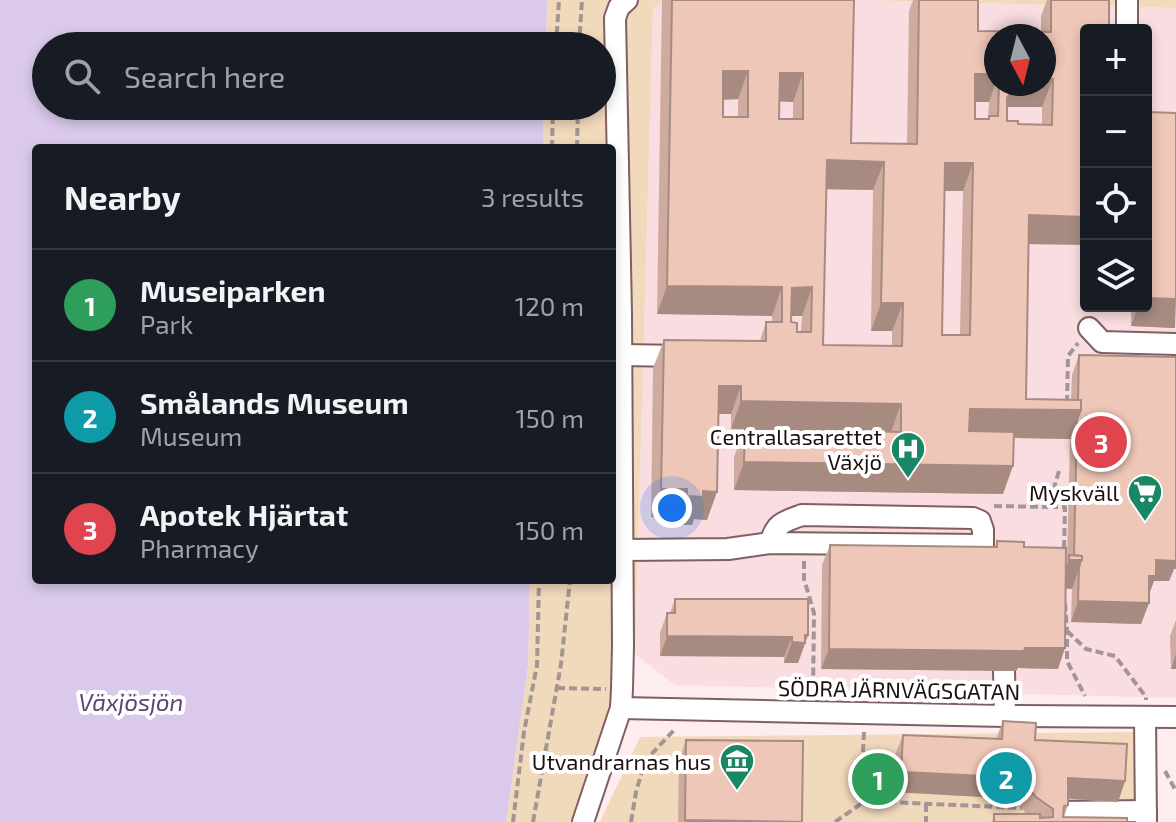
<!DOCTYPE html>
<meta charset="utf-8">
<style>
body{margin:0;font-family:"Exo 2",sans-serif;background:#20242c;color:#f1f3f6}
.controls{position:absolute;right:24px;top:24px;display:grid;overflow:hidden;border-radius:8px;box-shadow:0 4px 12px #0003}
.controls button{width:72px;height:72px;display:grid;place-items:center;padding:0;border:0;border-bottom:2px solid #363941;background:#171b24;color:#f1f3f6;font:40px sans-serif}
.compass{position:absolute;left:984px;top:24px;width:72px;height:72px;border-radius:50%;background:#171b24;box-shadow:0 4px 12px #0003;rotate:173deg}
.you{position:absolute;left:672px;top:508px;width:28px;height:28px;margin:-20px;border:6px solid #fff;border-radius:50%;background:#1a73e8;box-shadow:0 0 0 12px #1a73e833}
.badge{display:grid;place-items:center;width:52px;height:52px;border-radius:50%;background:#198765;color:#fff;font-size:26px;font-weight:700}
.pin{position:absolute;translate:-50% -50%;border:4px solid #fff;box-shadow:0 2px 8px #0006}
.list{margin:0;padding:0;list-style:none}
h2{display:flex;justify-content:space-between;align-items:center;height:104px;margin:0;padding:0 32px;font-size:34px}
h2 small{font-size:26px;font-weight:400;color:#9ea1a6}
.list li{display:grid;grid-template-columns:52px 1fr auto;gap:24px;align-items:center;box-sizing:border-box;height:112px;padding:0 32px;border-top:2px solid #363941}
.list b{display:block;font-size:30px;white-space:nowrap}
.list p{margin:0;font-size:26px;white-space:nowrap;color:#9ea1a6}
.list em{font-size:26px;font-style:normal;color:#9ea1a6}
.icon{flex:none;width:44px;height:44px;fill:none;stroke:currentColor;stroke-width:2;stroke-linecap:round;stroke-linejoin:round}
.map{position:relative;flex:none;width:1176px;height:822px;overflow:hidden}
.search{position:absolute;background:#171b24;box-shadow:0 4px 12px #0003;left:32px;top:32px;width:584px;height:88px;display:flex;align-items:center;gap:20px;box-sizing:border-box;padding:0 28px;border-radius:44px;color:#9ea1a6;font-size:30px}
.panel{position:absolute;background:#171b24;box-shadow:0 4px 12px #0003;left:32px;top:144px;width:584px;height:440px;border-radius:8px}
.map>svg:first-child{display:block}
.built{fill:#fadde1;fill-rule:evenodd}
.green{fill:#f1d9bc}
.water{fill:#dac9eb}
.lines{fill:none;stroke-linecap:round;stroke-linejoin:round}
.minor-casing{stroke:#805e62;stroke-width:24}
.path{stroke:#a39496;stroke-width:4;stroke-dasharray:8 4;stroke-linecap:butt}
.minor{stroke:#fff;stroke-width:20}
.wall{fill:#ceab9e;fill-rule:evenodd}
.shaded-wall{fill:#a78b81}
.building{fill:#efc7b8;stroke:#a78b81;stroke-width:2;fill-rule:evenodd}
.labels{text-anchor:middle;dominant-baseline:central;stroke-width:8;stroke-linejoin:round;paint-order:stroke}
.poi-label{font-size:22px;fill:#1d1012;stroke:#fff;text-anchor:end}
.street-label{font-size:22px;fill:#1d1012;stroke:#fff}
.water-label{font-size:24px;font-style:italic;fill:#5c4372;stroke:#fff}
</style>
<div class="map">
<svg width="1176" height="822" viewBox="0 0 1176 822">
<rect width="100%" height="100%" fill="#fdedee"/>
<path class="built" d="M663,0H862L1176,8V698L675,685L635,654L653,9ZM1086,30H1146V306H1086ZM996,36H1044V84H996Z"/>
<g class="green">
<path d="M547,0H663L653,9L635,654L621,708L579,822H506L528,667L530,580H612V148H543L544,106H602V46H546Z"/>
<path d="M862,0H1176V8Z"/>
<path d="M1134,732L1140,822H600L640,737Z"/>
</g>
<path class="water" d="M0,0H547L546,46H46V106H544L543,148H36V580H530L528,667L506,822H0Z"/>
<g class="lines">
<defs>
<g id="minor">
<path d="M1127,30V0"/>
<path d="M1089,328L1102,342L1176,344"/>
<path d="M622,355L682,356"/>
<path d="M623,550L728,549L770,543L983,545V530L980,521L973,518L802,515C783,522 776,523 770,543"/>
<path d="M1004,671L1005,716"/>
<path d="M621,708L1005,716L1176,717"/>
<path d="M1145,717L1146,822"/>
<path d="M1060,812L1146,811"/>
<path d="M583,822L621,708L622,689L623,645L621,313L615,18L619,7L627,0"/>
</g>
</defs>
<use href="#minor" class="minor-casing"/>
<g class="path">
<path d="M556,46L559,0"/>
<path d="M579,46L582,0"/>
<path d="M552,148L553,106"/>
<path d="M577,148L578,106"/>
<path d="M1067,403L1068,356L1078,343"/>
<path d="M1059,471L1053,491L1051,507H1065L1064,550"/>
<path d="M994,506L1051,507"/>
<path d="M804,561V579L814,613L813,693"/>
<path d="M1065,603L1067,631V661L1085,696"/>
<path d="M1067,631L1086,649L1115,656L1146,697V700"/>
<path d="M557,688L606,689"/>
<path d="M864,732L862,772L865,801"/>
<path d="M1165,771L1176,791"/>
<path d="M926,804V822"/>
<path d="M513,822L524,732L537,665L539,580"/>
<path d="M533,822L561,664L570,580"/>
<path d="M631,822L636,792L645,761L676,728"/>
<path d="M835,822L865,801L1022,808"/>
</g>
<use href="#minor" class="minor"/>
</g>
<g class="wall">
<path d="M662,0H854L851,143L907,144L909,11L913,0H978V31L1041,32V16L1047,0H1109L1028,244L1026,399L1071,400L1072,375L1079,355L1176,357V569H1174L1169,581H1154L1149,595V603L1141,624L1071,622L1072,588H1065L1058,669L1018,668L1016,671L821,669L822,565L830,545L995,547L997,541L1024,547L1066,564L1067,560L1070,439L1014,438L1003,494L734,490V457L744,429H731V414H719L707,520L694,519L692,525H676V518L651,517L653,368L664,340L760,341L766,322H772V316L657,314ZM996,36L1044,84H996ZM738,99V117H723V100ZM780,101L793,102V119H779ZM975,102H989L988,119H975ZM1007,107H1042V125L1018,124L1007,121ZM826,189L873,190L871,331H892V346L823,345ZM944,191H963L960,335H942ZM791,316H802L801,332H797L791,322Z"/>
<path d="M1131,306H1146L1175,328L1131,326Z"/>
<path d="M675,599L808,635L798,663H784V657L660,656V633L667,613H670Z"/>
<path d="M1176,620V669H1171L1170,636Z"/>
<path d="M1003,721L1035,740L1125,781L1118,802L1068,799V805L1064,817L1127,822H992L994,814H1026L1022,808L1020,799L894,792L895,755L903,735L996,739Z"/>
<path d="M686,740L802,822H678L679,760Z"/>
</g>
<g class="shaded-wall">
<path d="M723,71H748L738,99L713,100Z"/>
<path d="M780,73H803L793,102L770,101Z"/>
<path d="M975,74H996V82L989,102H964Z"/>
<path d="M1044,79H1053L1042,107H1007L996,126L1011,84H1044Z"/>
<path d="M827,160L884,162L873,190L816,189Z"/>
<path d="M945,163H973L963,191H934Z"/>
<path d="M1029,215L1086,217V245L1019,244Z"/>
<path d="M667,286L782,287L772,316L657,314Z"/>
<path d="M812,287L802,316H782L792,288Z"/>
<path d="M1146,298L1176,299L1175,328L1131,326L1138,306H1146Z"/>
<path d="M881,303H903L892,331H871Z"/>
<path d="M719,386H741L731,414H709Z"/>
<path d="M741,401L901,404L891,432L731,429Z"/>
<path d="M970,409L1081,410L1070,439L959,437Z"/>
<path d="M744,462L1013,466L1003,494L734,490Z"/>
<path d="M661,489H687L676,518L651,517Z"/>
<path d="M703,491L717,492L707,520L694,519L692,525H676L687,496Z"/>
<path d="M1176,551V569H1174L1169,581H1154L1148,596H1142L1156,560Z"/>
<path d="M1069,560H1082L1072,589L1058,588Z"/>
<path d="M1078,601L1149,603L1141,624L1071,622Z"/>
<path d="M805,635H808L798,663H784L792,642Z"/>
<path d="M667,636L792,637L784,657L660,656Z"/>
<path d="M1065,648L1058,669L1018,668L1016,671L821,669L829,649Z"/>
<path d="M1176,654V669H1171Z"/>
<path d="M901,772L1027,778L1020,799L894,792Z"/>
<path d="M1068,778L1125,781L1118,802L1060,798Z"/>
<path d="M685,820L782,821L781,822H685Z"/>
</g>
<g class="building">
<path d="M672,0H854L851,143L917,144L919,0H978V31L1051,32V0H1109V30H1086V217L1029,215L1026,399L1081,400V410L970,409L969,431L1014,432L1013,466L744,462L745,429L901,432V404L741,401V386H719L717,492L703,491V497L687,496V489H661L664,340L766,341V322H782V287L667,286ZM996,36H1044V79H1053L1052,125L1018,124V121H1007V98L1013,89V84H999L998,116H989V119H975V74H996ZM723,71H748V117H723ZM780,73H803V119H779ZM827,160L884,162L881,303H903L902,346L823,345ZM945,163H973L970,335H942ZM812,287L811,332H797V323L791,322L792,288Z"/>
<path d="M1146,112L1176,113V299L1146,298Z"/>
<path d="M1079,355L1176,357V561L1156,560V576H1149V603L1078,601L1079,568L1082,556L1074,555L1077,419L1081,410V400H1078Z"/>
<path d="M997,541L1024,542V547L1066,548L1065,648H1025L1024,651L829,649L830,545L997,547Z"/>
<path d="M1069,555L1082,556V560H1069Z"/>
<path d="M675,599H808V635H805V643L792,642V637L667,636V613H675Z"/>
<path d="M1003,721L1036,723L1035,740L1127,744L1125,781L1068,778V805L1064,806L1063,817L1127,818V822H994V814H1040V818L1053,817V809L1036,797L1029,788L1027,778L901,772L903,735L1002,739Z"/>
<path d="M686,740L803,741L802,822L685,820Z"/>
</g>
<defs>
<symbol id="hospital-pin" viewBox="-11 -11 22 30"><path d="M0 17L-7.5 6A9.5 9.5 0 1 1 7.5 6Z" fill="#198765" stroke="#fff"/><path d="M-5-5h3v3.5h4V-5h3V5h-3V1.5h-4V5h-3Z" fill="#fff"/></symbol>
<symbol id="supermarket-pin" viewBox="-11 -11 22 30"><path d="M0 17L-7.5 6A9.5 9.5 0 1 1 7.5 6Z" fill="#198765" stroke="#fff"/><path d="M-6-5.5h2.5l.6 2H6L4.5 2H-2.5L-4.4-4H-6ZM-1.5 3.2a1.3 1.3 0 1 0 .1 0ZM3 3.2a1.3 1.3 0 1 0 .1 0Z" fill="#fff"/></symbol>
<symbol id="museum-pin" viewBox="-11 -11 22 30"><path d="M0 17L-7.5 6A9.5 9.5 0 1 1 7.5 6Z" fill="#198765" stroke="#fff"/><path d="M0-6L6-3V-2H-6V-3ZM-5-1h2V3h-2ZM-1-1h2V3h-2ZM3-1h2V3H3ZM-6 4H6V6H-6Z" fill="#fff"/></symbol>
</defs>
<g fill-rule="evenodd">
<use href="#hospital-pin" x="888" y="429" width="40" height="54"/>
<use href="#supermarket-pin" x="1125" y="472" width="40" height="54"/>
<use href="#museum-pin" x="717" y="741" width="40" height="54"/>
</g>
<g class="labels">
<g class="poi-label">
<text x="882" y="436">Centrallasarettet<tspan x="882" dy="25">Växjö</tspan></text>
<text x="1119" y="492">Myskväll</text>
<text x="711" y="761">Utvandrarnas hus</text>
</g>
<g class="street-label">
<text transform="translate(899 689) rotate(1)">SÖDRA JÄRNVÄGSGATAN</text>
</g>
<g class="water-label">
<text x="131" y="701">Växjösjön</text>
</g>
</g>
</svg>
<div class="controls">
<button>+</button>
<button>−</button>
<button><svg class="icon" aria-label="locate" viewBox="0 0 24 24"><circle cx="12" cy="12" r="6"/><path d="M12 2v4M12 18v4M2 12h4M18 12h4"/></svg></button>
<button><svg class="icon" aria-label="layers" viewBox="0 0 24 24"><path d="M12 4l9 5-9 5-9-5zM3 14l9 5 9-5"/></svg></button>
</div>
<svg class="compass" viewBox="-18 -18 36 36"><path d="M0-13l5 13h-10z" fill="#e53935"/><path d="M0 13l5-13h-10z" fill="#9ea1a6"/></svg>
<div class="you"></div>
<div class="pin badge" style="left:878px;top:779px;background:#2e9e5b">1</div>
<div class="pin badge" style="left:1006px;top:778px;background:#0f9aa8">2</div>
<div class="pin badge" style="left:1101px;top:442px;background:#e0444e">3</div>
<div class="search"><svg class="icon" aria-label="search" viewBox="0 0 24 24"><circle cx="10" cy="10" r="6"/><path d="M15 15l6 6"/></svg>Search here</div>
<section class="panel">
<h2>Nearby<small>3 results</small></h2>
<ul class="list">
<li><span class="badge" style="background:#2e9e5b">1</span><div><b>Museiparken</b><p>Park</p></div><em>120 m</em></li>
<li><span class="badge" style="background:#0f9aa8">2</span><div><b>Smålands Museum</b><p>Museum</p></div><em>150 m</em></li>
<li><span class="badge" style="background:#e0444e">3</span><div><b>Apotek Hjärtat</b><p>Pharmacy</p></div><em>150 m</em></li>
</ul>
</section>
</div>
